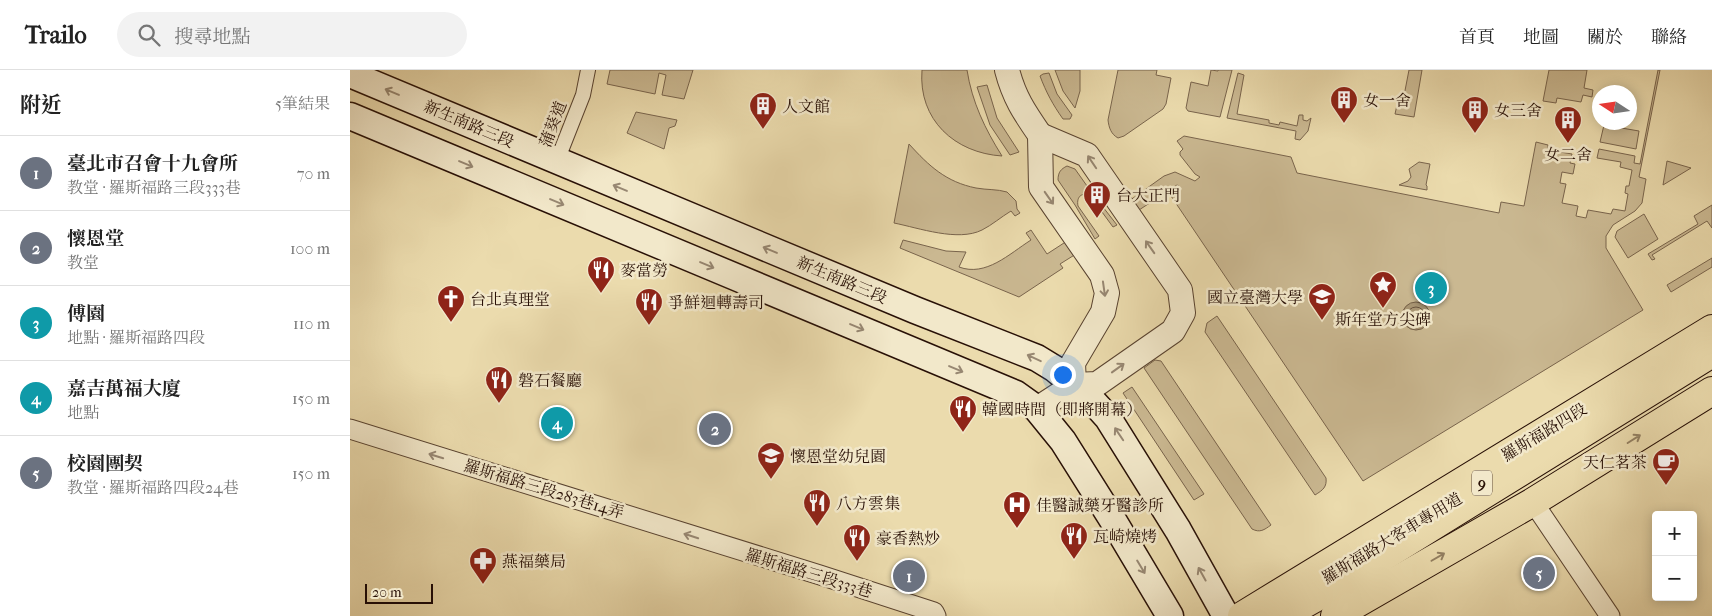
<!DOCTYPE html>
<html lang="zh-TW">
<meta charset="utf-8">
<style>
body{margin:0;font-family:"IM FELL French Canon","Noto Serif TC",serif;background:#f2f2f2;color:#222}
.controls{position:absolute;right:15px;bottom:15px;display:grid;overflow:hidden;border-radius:5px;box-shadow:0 2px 12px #0003}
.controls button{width:45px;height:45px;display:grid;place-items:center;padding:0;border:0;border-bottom:1px solid #e0e0e0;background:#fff;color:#222;font:25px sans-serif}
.compass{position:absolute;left:1242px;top:15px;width:45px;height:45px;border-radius:50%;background:#fff;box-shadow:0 2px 12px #0003;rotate:282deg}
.scale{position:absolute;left:15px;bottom:12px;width:68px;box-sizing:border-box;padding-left:5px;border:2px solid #281006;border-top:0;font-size:14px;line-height:18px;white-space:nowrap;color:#281006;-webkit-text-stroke:4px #f2e8ca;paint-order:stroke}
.you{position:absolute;left:712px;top:304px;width:18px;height:18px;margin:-12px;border:4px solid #fff;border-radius:50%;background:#1a73e8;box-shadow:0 0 0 8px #1a73e833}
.badge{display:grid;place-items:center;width:32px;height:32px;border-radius:50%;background:#8f2418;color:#fff;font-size:16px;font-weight:700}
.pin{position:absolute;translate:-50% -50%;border:2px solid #fff;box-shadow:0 1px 5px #0006}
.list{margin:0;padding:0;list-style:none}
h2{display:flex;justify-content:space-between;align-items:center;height:65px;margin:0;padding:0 20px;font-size:21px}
h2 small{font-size:16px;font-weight:400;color:#767676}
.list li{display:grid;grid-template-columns:32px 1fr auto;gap:15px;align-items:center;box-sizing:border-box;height:75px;padding:0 20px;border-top:1px solid #e0e0e0}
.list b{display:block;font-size:19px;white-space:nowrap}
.list p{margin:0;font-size:16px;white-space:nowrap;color:#767676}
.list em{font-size:16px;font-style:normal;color:#767676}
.icon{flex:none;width:28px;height:28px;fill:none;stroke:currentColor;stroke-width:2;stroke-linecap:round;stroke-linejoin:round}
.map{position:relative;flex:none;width:1362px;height:546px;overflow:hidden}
header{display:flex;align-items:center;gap:30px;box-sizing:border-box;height:70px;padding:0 25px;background:#fff;border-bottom:1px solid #e0e0e0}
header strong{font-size:24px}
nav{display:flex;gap:28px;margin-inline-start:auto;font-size:18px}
.search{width:350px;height:45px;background:#f2f2f2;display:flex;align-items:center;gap:12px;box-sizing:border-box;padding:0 18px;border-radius:28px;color:#767676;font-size:19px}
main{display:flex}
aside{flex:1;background:#fff}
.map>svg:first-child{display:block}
.green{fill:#cab891;stroke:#79644c}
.water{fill:#a99674;stroke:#756048}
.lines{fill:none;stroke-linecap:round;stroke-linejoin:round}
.shore{stroke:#68533d;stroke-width:1}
.pedestrian-casing{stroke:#594330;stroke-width:16}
.minor-casing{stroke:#594330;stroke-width:21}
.tertiary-casing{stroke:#594330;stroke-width:26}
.secondary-casing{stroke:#281006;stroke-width:29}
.primary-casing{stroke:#281006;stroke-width:30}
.pedestrian{stroke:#f2e8ca;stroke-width:14}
.minor{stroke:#f2e8ca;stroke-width:19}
.tertiary{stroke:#f2e8ca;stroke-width:24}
.secondary{stroke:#f2e8ca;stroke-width:26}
.primary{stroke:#ebdbad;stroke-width:28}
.oneway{stroke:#978772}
.oneway2{stroke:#938062}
.labels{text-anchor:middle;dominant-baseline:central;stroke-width:5;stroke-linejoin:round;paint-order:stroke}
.shield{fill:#f2e8ca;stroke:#655141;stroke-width:1}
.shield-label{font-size:15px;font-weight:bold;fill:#281006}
.poi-label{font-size:16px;fill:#281006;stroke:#f2e8ca;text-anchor:start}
.street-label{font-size:16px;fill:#281006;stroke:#f2e8ca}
</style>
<header>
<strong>Trailo</strong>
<div class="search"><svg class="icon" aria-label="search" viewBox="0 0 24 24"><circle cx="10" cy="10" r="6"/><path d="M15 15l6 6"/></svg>搜尋地點</div>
<nav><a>首頁</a><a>地圖</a><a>關於</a><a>聯絡</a></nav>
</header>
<main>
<aside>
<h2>附近<small>5筆結果</small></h2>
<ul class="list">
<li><span class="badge" style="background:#6b7280">1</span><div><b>臺北市召會十九會所</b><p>教堂 · 羅斯福路三段333巷</p></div><em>70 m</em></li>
<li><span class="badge" style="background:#6b7280">2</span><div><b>懷恩堂</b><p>教堂</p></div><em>100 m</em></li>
<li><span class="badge" style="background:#0f9aa8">3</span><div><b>傅園</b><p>地點 · 羅斯福路四段</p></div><em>110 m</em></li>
<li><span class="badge" style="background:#0f9aa8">4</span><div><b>嘉吉萬福大廈</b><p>地點</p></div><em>150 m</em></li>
<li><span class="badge" style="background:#6b7280">5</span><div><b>校園團契</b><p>教堂 · 羅斯福路四段24巷</p></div><em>150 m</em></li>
</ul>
</aside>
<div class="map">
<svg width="1362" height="546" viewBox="0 0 1362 546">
<rect width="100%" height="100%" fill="#ebdbad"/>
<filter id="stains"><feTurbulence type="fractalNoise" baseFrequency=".004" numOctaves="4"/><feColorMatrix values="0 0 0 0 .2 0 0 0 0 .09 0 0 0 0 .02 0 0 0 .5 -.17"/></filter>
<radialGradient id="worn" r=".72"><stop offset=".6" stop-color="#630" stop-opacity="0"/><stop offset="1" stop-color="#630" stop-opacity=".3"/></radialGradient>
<g class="green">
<path d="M260,0H343L334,29L312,25L316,5L309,3L305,24L257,14Z"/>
<path d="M572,0H617C622,32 635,59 652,86C605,83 568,50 572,0Z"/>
<path d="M705,0H730V21L725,38L713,21Z"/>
<path d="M768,0H807L806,5L821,8L816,34L813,39L774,66L768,68C761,64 759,58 758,50Z"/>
<path d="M861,0L868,1V0H882L870,47L838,41L836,38L841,12L858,16Z"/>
<path d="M1059,0H1072L1064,47L1045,44L1047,35L1052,36Z"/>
<path d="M1199,0H1237L1234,18L1243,20L1242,27L1233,25L1231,32L1207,28L1206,33L1193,31Z"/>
<path d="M1308,0H1310L1289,107L1296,109L1292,133L1285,141L1263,155L1256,166V178L1293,240L1013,411L819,123L829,116L827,115L786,142L779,131L814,106L825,102L845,111L850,107L845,104L830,85V82L833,79L827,71L834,66L941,87L947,103L1149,143L1151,132L1174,136L1186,72L1198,75V80L1222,84L1220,93L1225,94L1223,104L1212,102L1210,113L1216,114L1212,133L1228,136L1226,146L1236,148L1238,140L1261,144L1263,139L1275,141L1278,124L1275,123L1276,116H1279L1282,100L1270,97L1271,92L1247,88L1249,79L1285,86L1284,93L1290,94Z"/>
<path d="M699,3L707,24L722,45L720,49H713C703,35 696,22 690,6L693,4Z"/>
<path d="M888,3L894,5L887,44L919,50V53L929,55L930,52L947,56L949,45H953V50L957,51L961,48L958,61L950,70L945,69L946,61L877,48Z"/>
<path d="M637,15L647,48L669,82L660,85L640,55L627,17Z"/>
<path d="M286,42L327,50L325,56L319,58L314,79L277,63Z"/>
<path d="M1254,55L1289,61L1286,79L1250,72Z"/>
<path d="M559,74C579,96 596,112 626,118C637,120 647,119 657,122L666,131L667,139L670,143L665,146L661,141C651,147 642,155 632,160C608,172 569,158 544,153Z"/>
<path d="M1317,91L1341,98L1313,115Z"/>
<path d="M1069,92L1080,94L1076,115L1077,116V120L1049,115L1058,111L1061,107L1059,99Z"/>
<path d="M717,96L725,99L742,123L767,155L763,157L741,127C733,121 726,126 728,136L749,166L745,169L725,135L708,110C708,102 711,99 717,96Z"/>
<path d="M1362,135V158L1357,151L1302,185L1305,189L1302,190L1298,184L1348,154L1344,146Z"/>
<path d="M1294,144L1308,169L1278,188L1265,167L1267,161Z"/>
<path d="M681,160L697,184L717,171L726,184L710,194L713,198L669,227L550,178L553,170L596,181L616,182L609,197C636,207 659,184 681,170L676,163Z"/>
<path d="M1362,188V197L1321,222L1317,215Z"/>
<path d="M867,246L976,408C977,417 973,420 965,425L855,262L857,253Z"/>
<path d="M805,290L811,291L921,455C914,460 910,463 902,459L794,298Z"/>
<path d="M782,317L854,424L844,430L773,323Z"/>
</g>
<circle class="water" cx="1066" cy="246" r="14"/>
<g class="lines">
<circle class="shore" cx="1066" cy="246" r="9"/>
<defs>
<path id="pedestrian" d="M207,91L233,25L238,0"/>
<g id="minor">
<path d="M0,359L470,505L584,542L586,546"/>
<path d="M1183,432L1260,546"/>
</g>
<g id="tertiary">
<path d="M657,0C664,27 674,42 690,65"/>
<path d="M690,65L691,117L752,205L757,223L753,242L723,293L724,315"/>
<path d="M687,339L724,315L747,314L823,261L833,243L830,220L737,85L690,65"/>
</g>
<g id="secondary">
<path d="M0,4L565,240L687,288L705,299L724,315L739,327L758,348L828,460L876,546"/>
<path d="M0,46L666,324L687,339L713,371L764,452L820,546"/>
</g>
<g id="primary">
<path d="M892,546L1362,259"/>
<path d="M933,546L986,516L1362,283"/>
<path d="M985,546L1183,432L1362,321"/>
</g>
</defs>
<use href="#pedestrian" class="pedestrian-casing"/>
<use href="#minor" class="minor-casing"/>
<use href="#tertiary" class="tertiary-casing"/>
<use href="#secondary" class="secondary-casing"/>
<use href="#primary" class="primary-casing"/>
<use href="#pedestrian" class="pedestrian"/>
<use href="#minor" class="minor"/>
<use href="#tertiary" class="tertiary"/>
<use href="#secondary" class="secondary"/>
<use href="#primary" class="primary"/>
</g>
<defs><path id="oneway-shaft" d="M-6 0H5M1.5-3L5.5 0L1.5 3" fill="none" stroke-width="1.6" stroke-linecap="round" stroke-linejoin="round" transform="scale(1.25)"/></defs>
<g class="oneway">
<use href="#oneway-shaft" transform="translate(42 22) rotate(-157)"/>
<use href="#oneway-shaft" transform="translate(742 92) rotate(-124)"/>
<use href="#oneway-shaft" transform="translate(116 94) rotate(23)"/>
<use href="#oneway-shaft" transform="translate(270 118) rotate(-157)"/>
<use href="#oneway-shaft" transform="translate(699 128) rotate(55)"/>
<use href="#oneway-shaft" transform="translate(207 132) rotate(23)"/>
<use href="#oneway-shaft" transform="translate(800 177) rotate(-125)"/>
<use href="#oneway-shaft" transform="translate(420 180) rotate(-157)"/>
<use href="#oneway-shaft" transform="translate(357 195) rotate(23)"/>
<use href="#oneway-shaft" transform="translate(754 219) rotate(82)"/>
<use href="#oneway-shaft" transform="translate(507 257) rotate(23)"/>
<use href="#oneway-shaft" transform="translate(684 288) rotate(-155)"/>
<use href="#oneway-shaft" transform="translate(768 298) rotate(-36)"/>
<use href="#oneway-shaft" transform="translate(606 299) rotate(23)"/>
<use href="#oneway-shaft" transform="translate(769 364) rotate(-124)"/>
<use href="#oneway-shaft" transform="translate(86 386) rotate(-163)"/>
<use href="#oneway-shaft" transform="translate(341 466) rotate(-162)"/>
<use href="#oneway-shaft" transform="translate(791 497) rotate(59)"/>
<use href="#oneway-shaft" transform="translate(852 504) rotate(-119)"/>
</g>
<g class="oneway2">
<use href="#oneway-shaft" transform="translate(1284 369) rotate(-32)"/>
<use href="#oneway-shaft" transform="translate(1088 487) rotate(-30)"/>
</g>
<defs>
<symbol id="building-pin" viewBox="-11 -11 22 30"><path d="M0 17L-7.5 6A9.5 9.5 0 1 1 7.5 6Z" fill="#8f2418" stroke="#f2e8ca"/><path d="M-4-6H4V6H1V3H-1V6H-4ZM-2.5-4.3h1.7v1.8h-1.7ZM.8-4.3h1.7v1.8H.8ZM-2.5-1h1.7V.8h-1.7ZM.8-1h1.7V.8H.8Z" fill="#fff"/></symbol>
<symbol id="restaurant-pin" viewBox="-11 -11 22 30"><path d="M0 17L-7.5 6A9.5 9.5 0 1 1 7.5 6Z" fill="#8f2418" stroke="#f2e8ca"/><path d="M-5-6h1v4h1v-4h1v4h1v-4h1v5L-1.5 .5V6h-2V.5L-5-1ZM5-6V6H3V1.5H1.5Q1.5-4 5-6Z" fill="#fff"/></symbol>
<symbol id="sight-pin" viewBox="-11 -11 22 30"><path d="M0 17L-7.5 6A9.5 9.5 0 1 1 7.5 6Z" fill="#8f2418" stroke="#f2e8ca"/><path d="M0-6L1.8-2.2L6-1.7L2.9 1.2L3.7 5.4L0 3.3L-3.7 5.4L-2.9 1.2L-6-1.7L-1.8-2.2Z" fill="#fff"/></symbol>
<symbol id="university-pin" viewBox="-11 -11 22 30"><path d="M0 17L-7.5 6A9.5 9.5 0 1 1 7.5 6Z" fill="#8f2418" stroke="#f2e8ca"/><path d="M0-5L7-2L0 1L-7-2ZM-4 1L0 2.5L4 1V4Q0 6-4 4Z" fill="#fff"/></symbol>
<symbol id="church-pin" viewBox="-11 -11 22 30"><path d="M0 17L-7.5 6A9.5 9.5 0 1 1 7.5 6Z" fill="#8f2418" stroke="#f2e8ca"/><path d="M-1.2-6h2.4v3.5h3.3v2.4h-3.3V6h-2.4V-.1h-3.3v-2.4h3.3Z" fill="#fff"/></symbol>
<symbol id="school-pin" viewBox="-11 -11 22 30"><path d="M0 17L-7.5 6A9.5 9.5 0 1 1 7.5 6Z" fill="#8f2418" stroke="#f2e8ca"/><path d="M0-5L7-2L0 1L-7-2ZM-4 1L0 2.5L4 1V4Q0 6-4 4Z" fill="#fff"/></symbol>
<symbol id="cafe-pin" viewBox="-11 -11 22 30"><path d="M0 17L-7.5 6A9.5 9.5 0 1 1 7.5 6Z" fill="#8f2418" stroke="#f2e8ca"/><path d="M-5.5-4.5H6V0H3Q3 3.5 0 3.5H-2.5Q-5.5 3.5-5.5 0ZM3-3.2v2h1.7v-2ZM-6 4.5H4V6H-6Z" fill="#fff"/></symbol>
<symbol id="hospital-pin" viewBox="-11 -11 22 30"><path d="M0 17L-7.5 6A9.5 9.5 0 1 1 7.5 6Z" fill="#8f2418" stroke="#f2e8ca"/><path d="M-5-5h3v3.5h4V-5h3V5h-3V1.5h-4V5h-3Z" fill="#fff"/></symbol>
<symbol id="pharmacy-pin" viewBox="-11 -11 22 30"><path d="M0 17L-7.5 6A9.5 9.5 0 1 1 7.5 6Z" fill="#8f2418" stroke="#f2e8ca"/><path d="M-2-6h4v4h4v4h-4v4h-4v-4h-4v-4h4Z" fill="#fff"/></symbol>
</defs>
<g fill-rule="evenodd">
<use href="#building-pin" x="978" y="14" width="32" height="43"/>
<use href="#building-pin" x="397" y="20" width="32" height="43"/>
<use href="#building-pin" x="1109" y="24" width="32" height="43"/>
<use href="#building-pin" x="1202" y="34" width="32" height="43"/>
<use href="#building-pin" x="731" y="109" width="32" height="43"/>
<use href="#restaurant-pin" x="235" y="184" width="32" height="43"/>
<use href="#sight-pin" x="1017" y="199" width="32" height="43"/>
<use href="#university-pin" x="956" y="211" width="32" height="43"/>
<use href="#church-pin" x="85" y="213" width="32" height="43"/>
<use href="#restaurant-pin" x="283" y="216" width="32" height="43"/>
<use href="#restaurant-pin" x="133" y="294" width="32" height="43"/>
<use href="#restaurant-pin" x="597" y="323" width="32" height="43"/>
<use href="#school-pin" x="405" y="370" width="32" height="43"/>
<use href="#cafe-pin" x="1300" y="376" width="32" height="43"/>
<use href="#restaurant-pin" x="451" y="417" width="32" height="43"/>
<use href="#hospital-pin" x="651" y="419" width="32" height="43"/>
<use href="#restaurant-pin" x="708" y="450" width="32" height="43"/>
<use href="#restaurant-pin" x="491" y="452" width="32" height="43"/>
<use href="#pharmacy-pin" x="117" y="475" width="32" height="43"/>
</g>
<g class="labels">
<rect class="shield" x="1122" y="400.5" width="20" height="25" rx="4"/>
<g class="shield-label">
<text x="1132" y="413">9</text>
</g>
<g class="poi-label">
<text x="1013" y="30">女一舍</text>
<text x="432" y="36">人文館</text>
<text x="1144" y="40">女三舍</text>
<text x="1218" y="84" text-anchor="middle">女二舍</text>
<text x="766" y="125">台大正門</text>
<text x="270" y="200">麥當勞</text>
<text x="953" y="227" text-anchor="end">國立臺灣大學</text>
<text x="120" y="229">台北真理堂</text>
<text x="318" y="232">爭鮮迴轉壽司</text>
<text x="1033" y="249" text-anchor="middle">斯年堂方尖碑</text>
<text x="168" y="310">磐石餐廳</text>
<text x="632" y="339">韓國時間（即將開幕）</text>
<text x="440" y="386">懷恩堂幼兒園</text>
<text x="1297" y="392" text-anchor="end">天仁茗茶</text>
<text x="486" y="433">八方雲集</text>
<text x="686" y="435">佳醫誠藥牙醫診所</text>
<text x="743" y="466">瓦崎燒烤</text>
<text x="526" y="468">豪香熱炒</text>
<text x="152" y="491">燕福藥局</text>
</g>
<g class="street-label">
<text transform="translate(119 54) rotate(23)">新生南路三段</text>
<text transform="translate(203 54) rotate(-69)">蒲葵道</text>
<text transform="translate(492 210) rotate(23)">新生南路三段</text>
<text transform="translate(1194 362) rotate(-31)">羅斯福路四段</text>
<text transform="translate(194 419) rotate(17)">羅斯福路三段283巷14弄</text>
<text transform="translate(1042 468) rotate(-31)">羅斯福路大客車專用道</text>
<text transform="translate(459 503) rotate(17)">羅斯福路三段333巷</text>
</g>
</g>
<rect width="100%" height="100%" filter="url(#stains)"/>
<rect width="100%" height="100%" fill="url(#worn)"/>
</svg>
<div class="controls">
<button>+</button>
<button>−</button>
</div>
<svg class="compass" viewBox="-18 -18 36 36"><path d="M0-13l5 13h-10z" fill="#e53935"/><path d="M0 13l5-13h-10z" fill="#767676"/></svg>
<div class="scale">20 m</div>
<div class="you"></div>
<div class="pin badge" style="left:559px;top:506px;background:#6b7280">1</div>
<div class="pin badge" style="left:365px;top:359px;background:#6b7280">2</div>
<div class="pin badge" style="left:1081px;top:218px;background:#0f9aa8">3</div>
<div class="pin badge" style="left:207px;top:353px;background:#0f9aa8">4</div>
<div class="pin badge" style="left:1189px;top:503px;background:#6b7280">5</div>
</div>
</main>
